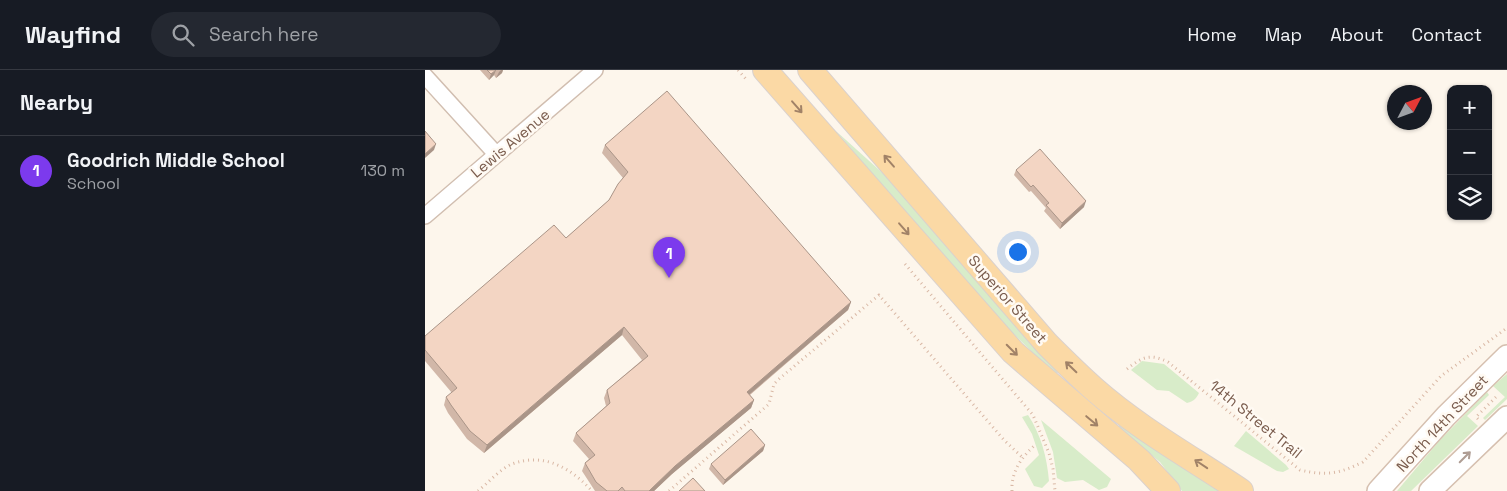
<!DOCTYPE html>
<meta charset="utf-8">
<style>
body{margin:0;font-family:"Space Grotesk",sans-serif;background:#242831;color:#f1f3f6}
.controls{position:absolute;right:15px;top:15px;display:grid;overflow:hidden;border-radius:10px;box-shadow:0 1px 4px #0004}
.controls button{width:45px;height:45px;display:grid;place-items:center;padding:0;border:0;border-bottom:1px solid #363941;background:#171b24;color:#f1f3f6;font:25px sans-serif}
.compass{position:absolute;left:962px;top:15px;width:45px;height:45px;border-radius:50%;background:#171b24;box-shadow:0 1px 4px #0004;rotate:49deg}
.you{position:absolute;left:592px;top:181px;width:18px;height:18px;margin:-12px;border:4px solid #fff;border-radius:50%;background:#1a73e8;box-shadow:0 0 0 8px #1a73e833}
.badge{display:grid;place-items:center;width:32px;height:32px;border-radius:50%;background:#7c3aed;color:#fff;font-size:16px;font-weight:700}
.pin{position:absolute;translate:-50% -41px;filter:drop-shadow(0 1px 2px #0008)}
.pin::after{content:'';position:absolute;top:26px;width:18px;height:15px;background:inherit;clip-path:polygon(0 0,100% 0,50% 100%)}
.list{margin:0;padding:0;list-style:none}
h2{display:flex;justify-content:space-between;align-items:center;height:65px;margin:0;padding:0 20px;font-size:21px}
h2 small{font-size:16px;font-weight:400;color:#9ea1a6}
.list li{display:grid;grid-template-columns:32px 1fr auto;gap:15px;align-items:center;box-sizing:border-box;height:70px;padding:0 20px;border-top:1px solid #363941}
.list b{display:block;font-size:19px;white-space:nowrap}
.list p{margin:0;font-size:16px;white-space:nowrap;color:#9ea1a6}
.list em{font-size:16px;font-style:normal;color:#9ea1a6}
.icon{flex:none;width:28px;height:28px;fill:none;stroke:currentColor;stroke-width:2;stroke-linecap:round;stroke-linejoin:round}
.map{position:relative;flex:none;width:1082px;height:421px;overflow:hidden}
header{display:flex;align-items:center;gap:30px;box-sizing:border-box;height:70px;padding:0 25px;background:#171b24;border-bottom:1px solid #363941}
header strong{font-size:24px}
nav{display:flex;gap:28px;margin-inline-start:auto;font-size:18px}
.search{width:350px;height:45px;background:#242831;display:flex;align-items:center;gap:12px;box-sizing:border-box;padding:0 18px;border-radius:28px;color:#9ea1a6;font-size:19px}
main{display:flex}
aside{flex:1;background:#171b24}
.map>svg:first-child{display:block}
.green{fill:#d8ecc9}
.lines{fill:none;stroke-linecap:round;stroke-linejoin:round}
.minor-casing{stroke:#d1beb0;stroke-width:18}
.secondary-casing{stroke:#d6c0b0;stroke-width:24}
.primary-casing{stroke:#dad1cd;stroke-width:26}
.path{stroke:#d9b8a5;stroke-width:3;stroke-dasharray:1 4;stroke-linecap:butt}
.minor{stroke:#fff;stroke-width:15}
.secondary{stroke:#fff;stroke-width:21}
.primary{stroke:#fbd9a5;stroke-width:24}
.wall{fill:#d1b7a8}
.shaded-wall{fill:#aa9588}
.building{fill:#f3d5c3;stroke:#aa9588}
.oneway{stroke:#a18267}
.oneway2{stroke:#af9d94}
.labels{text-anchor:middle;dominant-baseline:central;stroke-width:5;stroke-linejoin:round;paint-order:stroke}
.street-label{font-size:15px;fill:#7a5c4d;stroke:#fffaf3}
</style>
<header>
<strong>Wayfind</strong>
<div class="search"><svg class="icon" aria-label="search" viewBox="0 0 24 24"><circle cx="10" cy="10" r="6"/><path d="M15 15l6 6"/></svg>Search here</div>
<nav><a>Home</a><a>Map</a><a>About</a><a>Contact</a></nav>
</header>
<main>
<aside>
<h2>Nearby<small></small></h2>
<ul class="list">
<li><span class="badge">1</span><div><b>Goodrich Middle School</b><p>School</p></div><em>130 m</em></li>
</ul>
</aside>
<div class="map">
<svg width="1082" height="421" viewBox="0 0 1082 421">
<rect width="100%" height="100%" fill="#fdf6ec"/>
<g class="green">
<path d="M411,61L462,107L633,302L631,305L563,239Z"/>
<path d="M717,291L739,294L774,323C771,329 769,331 762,333L744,321L732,320L706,300Z"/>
<path d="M1082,304V329L1060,350L1058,348L1080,327L1068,316Z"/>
<path d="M1062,322L1064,325L1042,346L1053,356L986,421H972L1015,370Z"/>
<path d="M603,345C616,365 622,387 624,411L617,418L609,416L600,399L614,385L607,364L597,347Z"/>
<path d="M616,350L686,409L682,417L674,420L658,410L640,412L632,408L628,382Z"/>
<path d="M695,354L793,421H757L735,392L693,357Z"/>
<path d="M821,361L861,395L864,399L858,402L852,401L809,376Z"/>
</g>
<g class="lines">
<defs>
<g id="minor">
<path d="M0,6L71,84"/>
<path d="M0,146L170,0"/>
</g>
<g id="secondary">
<path d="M953,421L1021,346L1082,286"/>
<path d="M1005,421L1082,347"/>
</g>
<g id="primary">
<path d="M340,0L588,282L714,390L743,421"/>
<path d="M385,0L622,274C637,289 652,304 669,319C713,358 767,388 816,421"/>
</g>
</defs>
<use href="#minor" class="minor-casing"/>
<use href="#secondary" class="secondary-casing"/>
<use href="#primary" class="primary-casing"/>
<g class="path">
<path d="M313,0L321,9"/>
<path d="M480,194L608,345L624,383L628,399L630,421"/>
<path d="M702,299C717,287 725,283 743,292L875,400C901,406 914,404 938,392L1016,306L1082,258"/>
<path d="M1053,349L1051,347L1071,327L1069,325"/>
<path d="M53,421C63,413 75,399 87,394C119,382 146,398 167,421"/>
<path d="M244,421L344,334L349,314L354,309L454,225L579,370L597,387"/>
<path d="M587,421C586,402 596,388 609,376"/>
</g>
<use href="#minor" class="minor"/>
<use href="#secondary" class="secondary"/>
<use href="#primary" class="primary"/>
</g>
<g class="wall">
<path d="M55,0H78L77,3L71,8L69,5L64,10Z"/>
<path d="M180,75L426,232L423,240L325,325L329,330L326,338L247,404L229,421H170L157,401L160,393L164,389L148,371L151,363L181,336L179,328L182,320L217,290L197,265L59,383L42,369L23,343L19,335L21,327L27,323L0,291V266L141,168L184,130L198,108L177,83Z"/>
<path d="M591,100L659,137L635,159L619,141L621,138L606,121L604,122L589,105Z"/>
<path d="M340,375L338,381L298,415L284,399L286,394Z"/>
</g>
<g class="shaded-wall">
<path d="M71,0L69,5L64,10L66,4Z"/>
<path d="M76,0H78L77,3L71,8L74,2Z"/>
<path d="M11,74L9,80L0,88V84Z"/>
<path d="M661,131L659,137L635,159L637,153Z"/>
<path d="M426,232L423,240L319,329L322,322Z"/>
<path d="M199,257L197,265L59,383L62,375Z"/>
<path d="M329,330L326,338L247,404L229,421H224L250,396Z"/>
<path d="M340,375L338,381L298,415L300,410Z"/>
</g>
<g class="building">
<path d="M62,0H71L66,4Z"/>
<path d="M242,21L426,232L322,322L329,330L250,396L224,421H200L197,417L193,421H182L171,412L160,393L170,385L151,363L185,333L182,320L223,286L199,257L62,375L45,361L26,335L21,327L32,318L0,280V266L129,155L141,168L184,130L193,114L203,102L180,75Z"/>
<path d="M0,61L11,74L0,84Z"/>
<path d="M615,79L661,131L637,153L621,135L624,133L608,115L606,117L591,100Z"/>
<path d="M326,359L340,375L300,410L286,394Z"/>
<path d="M268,408L280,421H254Z"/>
</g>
<defs><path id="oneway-shaft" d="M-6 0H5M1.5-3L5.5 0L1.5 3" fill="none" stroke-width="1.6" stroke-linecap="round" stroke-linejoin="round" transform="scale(1.25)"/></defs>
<g class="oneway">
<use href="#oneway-shaft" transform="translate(372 37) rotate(49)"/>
<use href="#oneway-shaft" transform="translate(464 91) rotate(-131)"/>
<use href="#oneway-shaft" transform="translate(479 159) rotate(49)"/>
<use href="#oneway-shaft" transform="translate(587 280) rotate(45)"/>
<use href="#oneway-shaft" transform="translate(646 297) rotate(-136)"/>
<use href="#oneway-shaft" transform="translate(667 351) rotate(40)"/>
<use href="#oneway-shaft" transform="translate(776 394) rotate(-146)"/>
</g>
<use class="oneway2" href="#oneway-shaft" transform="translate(1040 387) rotate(-45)"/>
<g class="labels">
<g class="street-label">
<text transform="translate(85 73) rotate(-40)">Lewis Avenue</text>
<text transform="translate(583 229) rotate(49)">Superior Street</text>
<text transform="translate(831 349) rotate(39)">14th Street Trail</text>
<text transform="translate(1017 353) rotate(-47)">North 14th Street</text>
</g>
</g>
</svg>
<div class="controls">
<button>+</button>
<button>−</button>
<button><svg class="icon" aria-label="layers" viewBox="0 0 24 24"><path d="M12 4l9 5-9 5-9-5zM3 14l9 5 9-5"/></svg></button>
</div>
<svg class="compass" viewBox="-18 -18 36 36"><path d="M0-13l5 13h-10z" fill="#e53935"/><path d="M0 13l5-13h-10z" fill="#9ea1a6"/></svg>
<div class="you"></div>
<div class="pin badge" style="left:244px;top:208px">1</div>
</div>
</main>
